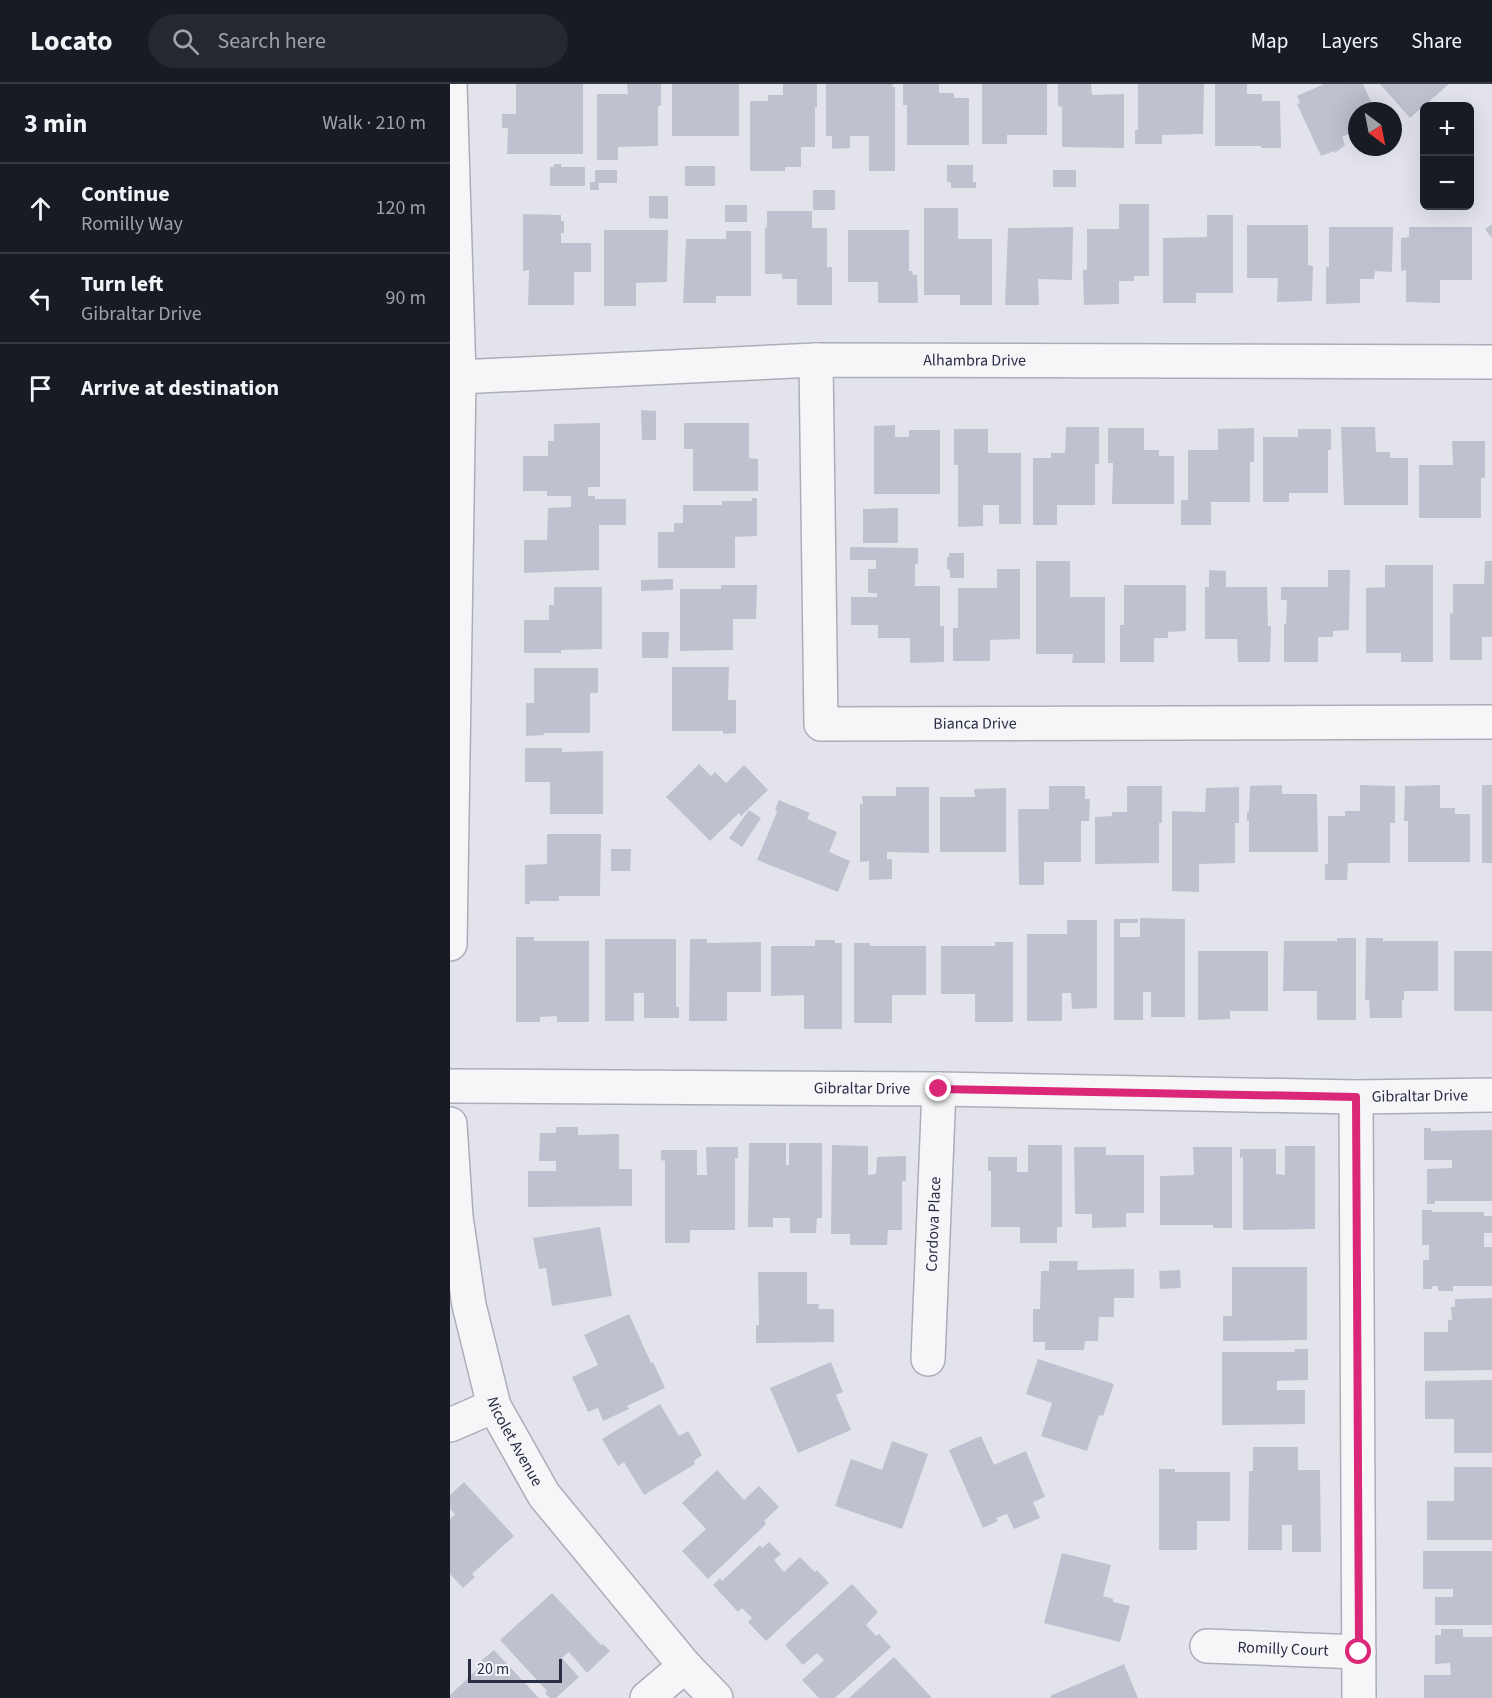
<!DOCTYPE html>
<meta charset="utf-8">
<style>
body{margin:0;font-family:"Source Sans 3",sans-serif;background:#242831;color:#f1f3f6}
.controls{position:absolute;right:18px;top:18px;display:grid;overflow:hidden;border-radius:9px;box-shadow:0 6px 24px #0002}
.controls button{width:54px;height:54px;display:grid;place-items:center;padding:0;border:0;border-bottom:2px solid #363941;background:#171b24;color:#f1f3f6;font:30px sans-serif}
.compass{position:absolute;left:898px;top:18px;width:54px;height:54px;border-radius:50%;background:#171b24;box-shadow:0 6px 24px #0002;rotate:148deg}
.scale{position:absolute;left:18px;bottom:15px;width:94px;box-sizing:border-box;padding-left:6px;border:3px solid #292d45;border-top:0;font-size:16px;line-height:21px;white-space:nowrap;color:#292d45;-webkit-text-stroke:4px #f2f4f8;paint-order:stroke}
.stop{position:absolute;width:18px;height:18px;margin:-14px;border:4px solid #db2777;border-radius:50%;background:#fff}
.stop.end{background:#db2777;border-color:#fff;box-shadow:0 2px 6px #0008}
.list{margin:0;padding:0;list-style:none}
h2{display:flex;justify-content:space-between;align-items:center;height:78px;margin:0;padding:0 24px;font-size:26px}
h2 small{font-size:20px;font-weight:400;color:#9ea1a6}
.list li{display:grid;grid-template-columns:39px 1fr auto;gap:18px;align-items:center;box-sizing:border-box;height:90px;padding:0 24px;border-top:2px solid #363941}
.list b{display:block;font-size:22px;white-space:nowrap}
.list p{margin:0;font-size:20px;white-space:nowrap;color:#9ea1a6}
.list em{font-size:20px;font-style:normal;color:#9ea1a6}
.icon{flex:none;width:33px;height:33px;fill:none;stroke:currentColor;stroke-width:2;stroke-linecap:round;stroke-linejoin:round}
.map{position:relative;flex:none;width:1042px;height:1614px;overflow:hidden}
header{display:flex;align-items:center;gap:36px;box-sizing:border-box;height:84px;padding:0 30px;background:#171b24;border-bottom:2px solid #363941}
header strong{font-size:28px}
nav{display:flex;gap:33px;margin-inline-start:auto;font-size:21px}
.search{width:420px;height:54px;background:#242831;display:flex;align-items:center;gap:15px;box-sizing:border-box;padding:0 21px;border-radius:33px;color:#9ea1a6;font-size:22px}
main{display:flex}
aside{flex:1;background:#171b24}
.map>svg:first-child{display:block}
.building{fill:#bfc1cf}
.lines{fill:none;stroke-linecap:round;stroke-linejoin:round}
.minor-casing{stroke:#abadb9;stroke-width:36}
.minor{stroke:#f6f6f9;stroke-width:33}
.route{stroke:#db2777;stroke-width:8}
.labels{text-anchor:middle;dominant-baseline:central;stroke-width:4.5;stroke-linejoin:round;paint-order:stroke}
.street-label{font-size:16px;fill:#292d45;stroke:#f2f4f8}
</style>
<header>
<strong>Locato</strong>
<div class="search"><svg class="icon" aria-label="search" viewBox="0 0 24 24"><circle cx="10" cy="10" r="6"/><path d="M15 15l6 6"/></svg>Search here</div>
<nav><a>Map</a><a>Layers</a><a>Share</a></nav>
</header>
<main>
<aside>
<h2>3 min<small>Walk · 210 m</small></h2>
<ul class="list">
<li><svg class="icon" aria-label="ahead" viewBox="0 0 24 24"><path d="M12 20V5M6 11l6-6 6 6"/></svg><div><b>Continue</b><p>Romilly Way</p></div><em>120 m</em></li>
<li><svg class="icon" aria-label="left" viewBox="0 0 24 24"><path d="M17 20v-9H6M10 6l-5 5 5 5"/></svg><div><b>Turn left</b><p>Gibraltar Drive</p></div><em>90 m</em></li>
<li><svg class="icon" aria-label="arrive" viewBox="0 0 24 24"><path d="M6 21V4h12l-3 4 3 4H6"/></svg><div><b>Arrive at destination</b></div></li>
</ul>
</aside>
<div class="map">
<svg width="1042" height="1614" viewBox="0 0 1042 1614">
<rect width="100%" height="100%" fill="#e3e4eb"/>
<g class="building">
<path d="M66,0H133V70H57L58,44H52V30H66Z"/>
<path d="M177,0H211V22H208V62L168,63V76H147V10H178Z"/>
<rect x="222" y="0" width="67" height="52"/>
<path d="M333,0H367V23H365V63H351V83H335V87H300V17H318V11H333Z"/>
<path d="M376,0H443L442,3H445V87H419V52H400V64L382,65V52H376Z"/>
<path d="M453,0H489V9H504V14H519V61H457V21H453Z"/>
<path d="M532,0H597V51H557V60H532Z"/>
<path d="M608,0H641L642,11L674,10V64L612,63V23L608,22Z"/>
<path d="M688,0H754L753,50L712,51V60H685V46H688Z"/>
<path d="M765,0H797V10H812V17H830L831,64H811V62H765Z"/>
<path d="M874,0H913L925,27H907V46L892,53L895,61L885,69L884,67L871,72L847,20L850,19L847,12Z"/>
<path d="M930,0H999L960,34Z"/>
<path d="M104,80H111V83H135V102H100V83H104Z"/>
<path d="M497,81H523V98H526V104H501V99L497,98Z"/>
<rect x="235" y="82" width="30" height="20"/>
<path d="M145,86H167V99H148L149,106H140V98H145Z"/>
<rect x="603" y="86" width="23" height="17"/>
<rect x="363" y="106" width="22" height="20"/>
<path d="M199,112H218V135L199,134Z"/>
<path d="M669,120H699V192H684V197H669V220L634,221L633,186H637V145H669Z"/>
<rect x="275" y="121" width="22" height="17"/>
<path d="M474,124H508V155H542V221H510V211H474Z"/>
<path d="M317,127H362V144H377V183H382V221H347V195H332V190H315V143L317,144Z"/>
<path d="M73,130L111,131V137H114V149H111V159H141V188H124V221H78L79,186L73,187Z"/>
<path d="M757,131H783V209H746V219H713V154L757,153Z"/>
<path d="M1042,140V154L1035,145Z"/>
<path d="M797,141H858V181L863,182L862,217L827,218L828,194H797Z"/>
<path d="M623,143L622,196L588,195L589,221H555L558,144Z"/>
<path d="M879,143H943L942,188L925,187L924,195H910V219L876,220V183H879Z"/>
<path d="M959,143H1022V196H990V219L956,218V186L951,187V154L959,153Z"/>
<path d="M154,146H218L217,198L186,199V222H154Z"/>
<path d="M398,146H459V187H462L463,191H467L468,219H428V198H398Z"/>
<path d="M276,147H301V212H266V219H233L236,155H276Z"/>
<path d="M191,326L206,327V356H192Z"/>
<path d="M150,339V403H138V412H145V415H176V441H149V486L74,489V456H97L98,424L121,423V412H97V407H73V372H98V357H104V340Z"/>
<path d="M234,339H299V374L308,375V407H243V365H234Z"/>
<path d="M445,341V353H459V346H490V410H424V342Z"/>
<path d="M616,343H649V380H645V421H607V441H583V374H601V369H615Z"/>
<path d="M891,343H925L926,368H940V374H958V421H894Z"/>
<path d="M658,344H694V366H709V372H724V420H662L663,379H658Z"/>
<path d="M804,344V378H800V418H761V441H731V416H738V366H768V345Z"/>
<path d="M504,345H538V369H571V440H549V421H533V442L508,443V381H504Z"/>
<path d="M848,345H881V366H878V409H839V418H813V353H848Z"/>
<path d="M1002,357H1035V394H1031V434H969V381H1003Z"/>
<path d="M302,414H307V452L285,453V484H208V448H224V439H233V421H272V417H302Z"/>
<path d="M448,424V459H413V425Z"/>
<path d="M400,463L468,464V480H465V502H490V542H494V578L460,579V554H428V541H401V513H427V509H418V485H426V476H400Z"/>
<path d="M499,469H514V494H500V486L497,485V473H499Z"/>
<path d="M586,477H620V513H655V579H622L623,570H586Z"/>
<path d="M1035,477H1042V553H1032V576H1000V529L1003,530V500H1034Z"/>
<path d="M935,481H983V578H951V569H916V504L935,503Z"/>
<path d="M547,485H570V555L540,556V577H503V544H508V504H547Z"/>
<path d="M759,486L776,487V503H817L818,542H821L820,578H788L787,555H755V503H759Z"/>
<path d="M878,486H900L899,546L883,547V553H868V578H834V540H836L837,516H831V503H878Z"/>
<path d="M223,495V506L191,507V496Z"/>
<path d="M271,501H307L306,535H283V566L230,567V505H271Z"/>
<path d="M674,501H736V547L718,548V554H704V578H670V541H674Z"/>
<path d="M104,503H152V565L111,566V569H74V536H99V521H104Z"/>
<path d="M192,548H219L218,574H192Z"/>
<path d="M222,583H279L278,616H286V649L273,650V647H222Z"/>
<path d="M84,584H148V609H140V649H94V651L76,652V619H84Z"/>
<path d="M75,664H112V668L153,667V730H100V698H75Z"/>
<path d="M249,680L261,692L265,688L276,699L294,681L318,706L291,732L289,729L260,757L216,713Z"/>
<path d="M832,701V710H867L868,768H799V737H797V729L799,728L800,702Z"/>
<path d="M910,701L945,702V739H940V779H898L897,796H875V780H878V732H895V727H910Z"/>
<path d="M990,701V724H1005V730H1020V778H958V737H954L955,702Z"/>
<rect x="1032" y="701" width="10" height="78"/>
<path d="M599,702H635V715H640L639,737H631V778H594V801H569L568,725H599Z"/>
<path d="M677,702H712V739H709V779L645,780V733L662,732V728H677Z"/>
<path d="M446,703H479V769L437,768V775H442V795L419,796V777L410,778V720H413L412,712H446Z"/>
<path d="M789,703V739H785V779L749,780V808L722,807V727L755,728L756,704Z"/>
<path d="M556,704V768H490V713H525L524,705Z"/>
<path d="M329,716L360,729L357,735L387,748L379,768L400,777L388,808L307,776L327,728L325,726Z"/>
<path d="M299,726L311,734L292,763L279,754Z"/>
<path d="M97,750H151L150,812H109V817H80V820H75V781L97,780Z"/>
<path d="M161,765H181L180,787H161Z"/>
<path d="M690,834L735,835V933H701V908H693V936H664V835H688V839H670V853H690Z"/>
<path d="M617,836H647V924L622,925L621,909H612V937H577V850H617Z"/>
<path d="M66,853H84V857H139V938H107V932L90,933V938H66Z"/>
<path d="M887,854H906V936H867V907H833L834,857H887Z"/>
<path d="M916,854H933V857H988V907H954V916H952V934H920L919,916H915Z"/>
<path d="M155,855H226V923H229V934H194V909H184V937H155Z"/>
<path d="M240,855H257V859L311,858V908H277V937H239Z"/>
<path d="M365,856H385V859H392V945H354V911L321,912V862H365Z"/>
<path d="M545,858H563V938H525V910H491V862H545Z"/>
<path d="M404,859H420V862H476V911H442V939H404Z"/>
<path d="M748,867H818V927H780V935L748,936Z"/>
<rect x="1004" y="867" width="38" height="60"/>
<path d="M106,1043H128V1051L169,1050V1085H182V1122L78,1123V1087H106V1077H89L90,1049H106Z"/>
<path d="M974,1044H981V1047L1042,1046V1117H985V1120H977V1085L1002,1084V1076H974Z"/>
<path d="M299,1059H336V1081H339V1059H372V1134H367L366,1149H340V1134H323V1143H298Z"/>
<path d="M382,1061L418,1062V1091L426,1090L427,1073L456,1072V1097H452V1146H438L437,1161H400V1150H381Z"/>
<path d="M578,1061H612V1143H607V1159H570V1143H541V1087H538V1073H567V1088H578Z"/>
<path d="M835,1062H865V1145L793,1146V1073L790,1074V1065H826V1090L835,1091Z"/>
<path d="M256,1063H288V1074H285V1146H240V1159H215V1077L211,1076V1066H247V1091H257Z"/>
<path d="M624,1063H656V1071H694V1129H676V1143L642,1144V1130H625Z"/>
<path d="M743,1063H782V1144H763V1141H710V1092L744,1091Z"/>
<path d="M972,1126H982V1128H1034V1132H1042V1149H1034V1163H1042V1202H1003V1207H988V1202H982V1205H973V1176H979V1161H972Z"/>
<path d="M150,1143L162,1212L102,1222L96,1184L89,1185L83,1154Z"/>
<path d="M599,1177H628L627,1186L684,1185V1214H664V1233H649L648,1257H635L634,1266H595V1258H583V1225H590L591,1187H599Z"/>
<path d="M782,1183H857V1256L773,1257V1232H782Z"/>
<path d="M730,1186L731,1204L710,1205L709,1187Z"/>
<path d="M308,1188H357V1220H369L368,1225H384V1258L306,1259V1241H309Z"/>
<path d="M1042,1214V1286L974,1287V1248H998V1236H1002L1001,1223H1005V1215Z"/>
<path d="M179,1230L201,1279L203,1278L215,1304L177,1322L179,1325L153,1337L148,1324L138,1328L122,1293L148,1281L134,1251Z"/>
<path d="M844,1265H858V1296L827,1297V1306H855V1340L772,1341V1268H845Z"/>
<path d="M588,1275L664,1300L653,1332L649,1331L637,1367L591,1352L602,1319L576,1310Z"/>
<path d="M381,1278L393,1308L386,1311L401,1346L348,1369L320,1304Z"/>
<path d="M1042,1296V1369H1004V1335H975V1297Z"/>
<path d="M210,1320L229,1352L238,1347L252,1371L244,1377L245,1380L194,1411L174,1378L168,1382L152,1355Z"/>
<path d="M531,1352L544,1381L576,1367L595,1413L583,1418L590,1434L564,1445L557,1430L546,1434L548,1437L533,1444L499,1366Z"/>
<path d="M442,1357L478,1370L452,1445L385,1422L401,1375L432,1386Z"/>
<path d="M803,1363H848V1386H870L871,1468H842V1441H832V1466H798L799,1387H803Z"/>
<path d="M1004,1383H1042V1456H977V1417H1004Z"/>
<path d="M709,1385H725V1388H780V1437H747V1466H709Z"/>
<path d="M267,1386L294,1416L309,1402L329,1423L314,1437L316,1440L258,1495L232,1467L256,1445L232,1419Z"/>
<path d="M14,1398L64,1452L22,1490L25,1493L13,1504L0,1490V1435L5,1430L0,1425V1411Z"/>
<path d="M319,1458L331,1470L324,1476L334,1488L350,1473L365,1488L367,1486L379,1499L316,1557L298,1538L302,1534L292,1524L288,1528L263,1501L270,1494L272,1497L310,1461L312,1464Z"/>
<path d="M973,1467H1042V1541H985V1513H1003V1505H973Z"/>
<path d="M612,1469L661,1481L653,1512L663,1515V1518L680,1522L670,1558L594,1539Z"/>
<path d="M402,1500L428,1528L416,1541L426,1552L429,1550L441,1563L385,1614H369L352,1596L374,1576L367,1569L353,1581L335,1561Z"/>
<path d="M102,1509L151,1561L153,1560L160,1567L137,1589L119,1568L112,1574L129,1593L106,1614H100L95,1609L97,1607L50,1556Z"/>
<path d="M991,1545H1013V1553H1042V1614H974V1591H1001L1000,1579L985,1580V1551H991Z"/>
<path d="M44,1566L89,1614H0V1611L33,1580L31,1577Z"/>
<path d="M444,1573L482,1614H399Z"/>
<path d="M674,1580L688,1614H601L600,1612Z"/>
</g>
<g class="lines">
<defs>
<g id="minor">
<path id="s1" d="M366,276L371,640L1042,638"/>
<path id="s2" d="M9,293L366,276L1042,278"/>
<path d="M0,860L9,293L0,0"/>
<path id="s3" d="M0,1002L489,1005L906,1013L1042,1011"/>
<path d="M906,1013L909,1614"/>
<path id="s4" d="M0,1040L6,1133L19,1221L44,1322L94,1411L235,1582L266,1614"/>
<path id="s5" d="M478,1275L489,1005"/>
<path d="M0,1341L44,1322"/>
<path id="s6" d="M757,1562L909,1568"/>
<path d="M197,1614L235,1582"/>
</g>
</defs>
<use href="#minor" class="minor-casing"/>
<use href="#minor" class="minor"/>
</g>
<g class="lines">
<path class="route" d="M489,1005L906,1013L909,1568"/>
</g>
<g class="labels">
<g class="street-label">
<text stroke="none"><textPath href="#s2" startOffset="516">Alhambra Drive</textPath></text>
<text stroke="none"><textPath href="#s1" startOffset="518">Bianca Drive</textPath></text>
<text stroke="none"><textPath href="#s3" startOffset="412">Gibraltar Drive</textPath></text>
<text stroke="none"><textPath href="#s3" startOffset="970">Gibraltar Drive</textPath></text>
<text stroke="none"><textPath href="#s5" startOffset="135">Cordova Place</textPath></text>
<text stroke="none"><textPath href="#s4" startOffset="327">Nicolet Avenue</textPath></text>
<text stroke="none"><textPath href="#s6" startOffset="76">Romilly Court</textPath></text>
</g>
</g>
</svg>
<div class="controls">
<button>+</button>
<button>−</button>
</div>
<svg class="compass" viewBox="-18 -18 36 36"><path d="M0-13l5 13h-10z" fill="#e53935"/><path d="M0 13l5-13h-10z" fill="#9ea1a6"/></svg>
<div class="scale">20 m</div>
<div class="stop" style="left:909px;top:1568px"></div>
<div class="stop end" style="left:489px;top:1005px"></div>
</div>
</main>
